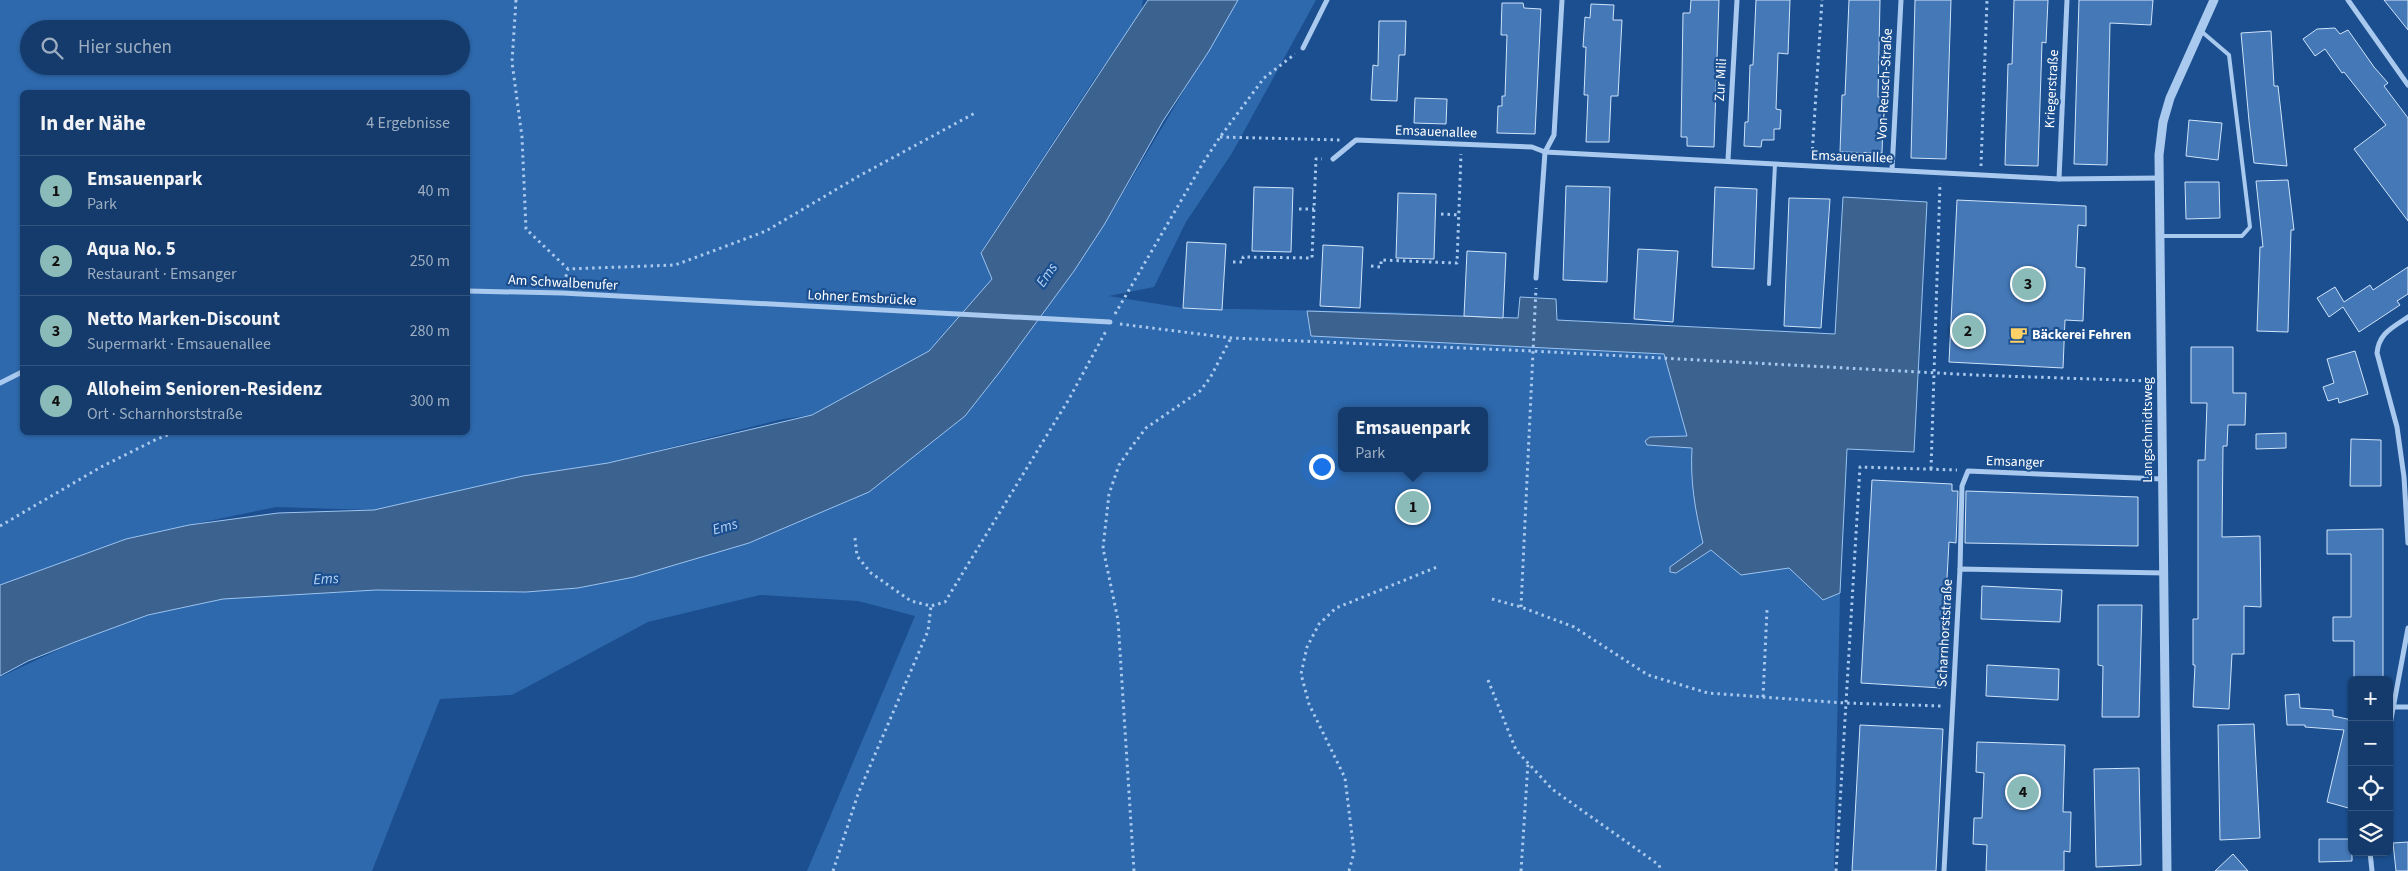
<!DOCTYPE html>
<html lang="de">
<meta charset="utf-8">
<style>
body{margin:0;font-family:"Source Sans 3",sans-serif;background:#1d4271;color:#f1f3f6}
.controls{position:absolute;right:15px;bottom:15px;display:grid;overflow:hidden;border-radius:8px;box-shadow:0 1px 4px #0004}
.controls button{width:45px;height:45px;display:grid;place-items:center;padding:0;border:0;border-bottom:1px solid #33557e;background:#143b6b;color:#f1f3f6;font:25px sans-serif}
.you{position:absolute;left:1321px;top:466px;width:18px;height:18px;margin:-12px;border:4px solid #fff;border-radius:50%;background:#1a73e8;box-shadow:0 0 0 8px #1a73e833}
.badge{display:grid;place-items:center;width:32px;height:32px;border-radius:50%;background:#8bbbb9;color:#111;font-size:16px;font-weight:700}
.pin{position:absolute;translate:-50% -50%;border:2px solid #fff;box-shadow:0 1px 5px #0006}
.popup{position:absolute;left:1338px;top:407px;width:150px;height:65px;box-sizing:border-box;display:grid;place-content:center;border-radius:8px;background:#143b6b;filter:drop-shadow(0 1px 4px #0005);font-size:16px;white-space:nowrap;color:#9dadc1}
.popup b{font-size:19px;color:#f1f3f6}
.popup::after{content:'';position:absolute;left:50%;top:100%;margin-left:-10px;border:10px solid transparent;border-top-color:#143b6b}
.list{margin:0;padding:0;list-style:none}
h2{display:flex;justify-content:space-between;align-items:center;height:65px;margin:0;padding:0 20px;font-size:21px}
h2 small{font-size:16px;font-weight:400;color:#9dadc1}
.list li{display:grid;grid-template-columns:32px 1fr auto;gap:15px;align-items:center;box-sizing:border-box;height:70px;padding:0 20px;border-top:1px solid #33557e}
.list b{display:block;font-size:19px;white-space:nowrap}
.list p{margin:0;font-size:16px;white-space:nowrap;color:#9dadc1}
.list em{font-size:16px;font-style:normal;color:#9dadc1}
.icon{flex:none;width:28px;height:28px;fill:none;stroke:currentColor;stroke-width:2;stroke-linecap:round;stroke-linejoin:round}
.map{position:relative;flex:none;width:2408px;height:871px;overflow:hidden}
.search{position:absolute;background:#143b6b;box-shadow:0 1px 4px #0004;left:20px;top:20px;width:450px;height:55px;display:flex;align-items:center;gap:12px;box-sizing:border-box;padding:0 18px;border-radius:28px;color:#9dadc1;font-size:19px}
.panel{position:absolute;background:#143b6b;box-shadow:0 1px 4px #0004;left:20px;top:90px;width:450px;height:345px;border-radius:8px}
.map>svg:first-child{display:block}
.green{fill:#2e69ad;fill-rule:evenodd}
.water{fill:#3c6290;stroke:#9cc4f0}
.building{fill:#4478b7;stroke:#cfe3fa}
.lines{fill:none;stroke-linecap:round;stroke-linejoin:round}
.path{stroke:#a9c9ee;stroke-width:3;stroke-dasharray:2.5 4;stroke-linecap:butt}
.service{stroke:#a9c9ee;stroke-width:4}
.minor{stroke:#a9c9ee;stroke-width:5}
.tertiary{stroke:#a9c9ee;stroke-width:9}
.labels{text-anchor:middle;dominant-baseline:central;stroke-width:4.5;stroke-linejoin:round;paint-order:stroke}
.street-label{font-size:14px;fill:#fff;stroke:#1b4f8f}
.poi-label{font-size:14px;font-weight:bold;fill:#fff;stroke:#1b4f8f;text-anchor:start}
.water-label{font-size:15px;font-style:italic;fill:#b5d3f5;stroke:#1b4f8f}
</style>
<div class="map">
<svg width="2408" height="871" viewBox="0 0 2408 871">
<rect width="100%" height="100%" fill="#1b4f8f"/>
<g class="green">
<path d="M0,0H1143L1141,13L1093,81L981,252L992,279L929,351L812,415L783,419L608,463L523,476L374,510L276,507L189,525L126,539L0,585ZM29,29H461V66H29ZM22,92H468V432H22Z"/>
<path d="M1238,0H1316L1232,153L1186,222L1154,287L1109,296L1183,308L1390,312L1835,334L1843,197L1927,202L1914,452L1847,449L1840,593L1834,871H807L915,616L858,601L760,595L648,622L512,695L440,699L372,871H0V677L75,642L148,615L223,599L376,590L522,592L578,588L634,577L749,543L869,492L965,416L1002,369L1074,271L1104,225ZM1342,411H1484V468H1342Z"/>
</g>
<g class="water">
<path d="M1148,0H1238L1209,51L1163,121L1104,225L1074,271L1002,369L965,416L869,492L749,543L634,577L578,588L526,592L376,590L223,599L148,615L75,642L28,661L0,676V585L126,539L189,525L278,513L374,510L523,476L608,463L812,415L929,351L992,279L981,253Z"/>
<path d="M1843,197L1927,202L1914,452L1847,449L1840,593L1823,600L1789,568L1741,575L1711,550L1676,573L1670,572V567L1703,543C1695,510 1690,481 1692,448L1647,445L1645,441L1650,437L1687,436L1664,354L1311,336L1307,311L1518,318L1520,297L1556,299L1557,320L1835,334Z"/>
</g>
<g class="building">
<path d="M1691,0H1719L1714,147L1687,146V137H1681L1683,13H1690Z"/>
<path d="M1756,0H1790L1788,54L1778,53L1776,109L1781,110L1780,129H1774V140H1762L1761,147L1744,146L1745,122H1748L1750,65H1753Z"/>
<path d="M1849,0H1880L1878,97H1884L1882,153L1840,152L1842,95H1845Z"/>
<path d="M1915,0H1951L1946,159L1911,158Z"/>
<path d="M2014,0H2048L2046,43L2042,42L2038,166L2005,165L2008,64H2012Z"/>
<path d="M2079,0H2153L2151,25L2110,23L2107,165L2074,164Z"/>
<path d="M2384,0H2408V30Z"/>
<path d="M1502,3H1523L1524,8L1541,9L1535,134L1497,133L1498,106H1502V96H1505L1507,35H1501Z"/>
<path d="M1591,4L1614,5L1613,20H1622L1618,96H1611L1609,142H1586L1588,95H1584L1586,47H1583L1585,17L1590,18Z"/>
<path d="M1379,21H1406L1405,55H1399L1397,101L1371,100L1373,65L1378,66Z"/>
<path d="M2335,28L2340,34L2348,30L2374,67L2388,83L2384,86L2408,118V221L2354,149L2386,125L2344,72L2342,73L2325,49L2315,56L2303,39L2317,29Z"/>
<path d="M2271,31L2274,86H2278L2287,166L2254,163L2249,121L2241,33Z"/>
<path d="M1415,98L1447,99L1446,124L1414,123Z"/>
<path d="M2189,120L2222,123L2218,160L2186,156Z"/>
<path d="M2288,180L2294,230H2291L2288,332L2257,331L2260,247H2263L2256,181Z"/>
<path d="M2185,182H2219L2220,218L2186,219Z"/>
<path d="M1566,186L1610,187L1607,282L1563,280Z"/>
<path d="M1254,187L1293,188L1291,252L1252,251Z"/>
<path d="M1715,187L1757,189L1754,269L1712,267Z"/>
<path d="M1398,193L1436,194L1434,259L1396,258Z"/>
<path d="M1789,198L1830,199L1821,328L1784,326Z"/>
<path d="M1957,200L2086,206V226L2078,225L2076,267L2085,268L2083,321L2065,320L2063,368L1949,362Z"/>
<path d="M1187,242L1226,244L1222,310L1183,308Z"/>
<path d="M1323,245L1363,247L1360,308L1320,306Z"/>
<path d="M1638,249L1678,251L1673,322L1634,319Z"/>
<path d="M1467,251L1506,253L1503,318L1464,316Z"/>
<path d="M2408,267V294L2397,301L2400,305L2359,332L2343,307L2329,317L2317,298L2335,287L2344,302L2370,285L2373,290Z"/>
<path d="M2191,347H2233V393H2246L2245,425H2228L2227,446H2223L2222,537L2260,536L2261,607L2244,606V654H2232L2229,709L2193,707L2195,665H2193V619H2198V460H2205L2207,403H2191Z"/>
<path d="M2355,351L2368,394L2339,403L2338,398L2328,401L2323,387L2334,383L2327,359Z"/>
<path d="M2286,433V448L2256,449V434Z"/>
<path d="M2351,439L2381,440V486H2350Z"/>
<path d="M1872,480L1952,484V491H1958L1956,543L1949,542L1941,688L1861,683Z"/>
<path d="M1966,491L2138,497V546L1965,543Z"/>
<path d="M2383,529V680H2354V641H2333V617H2351V554H2327V530Z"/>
<path d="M1982,586L2062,590L2060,622L1981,619Z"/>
<path d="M2098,605H2142L2139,717H2102L2103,666L2098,665Z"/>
<path d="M1987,665L2059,669L2058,700L1986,696Z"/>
<path d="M2299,694L2300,708L2333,710V716L2352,720V809L2327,802L2344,730L2305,727V725H2287L2285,695Z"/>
<path d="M2254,724L2260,838L2220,840L2218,725Z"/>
<path d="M1860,725L1943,729L1936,871H1852Z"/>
<path d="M1977,742L2065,745L2063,812H2071L2070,852L2064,851V871H1986L1987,845L1973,844L1974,818H1982L1984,773L1976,772Z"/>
<path d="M2139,768L2141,865L2096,867L2094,769Z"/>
<path d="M2319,839H2352V861L2319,862Z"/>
<path d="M2408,842V871H2396L2393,843Z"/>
<path d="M2233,854L2248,871H2215Z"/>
</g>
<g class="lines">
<g class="path">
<path d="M516,0L512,62L522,137L526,229L568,269L675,265L713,251L766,231L859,176L975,113"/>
<path d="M1220,137L1340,140"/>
<path d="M1812,156L1822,0"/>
<path d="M1981,166L1987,0"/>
<path d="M1299,209H1314"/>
<path d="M1441,214L1459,215"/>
<path d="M1233,262H1243V257L1312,258L1316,159H1322"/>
<path d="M1371,266L1381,267V260L1457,263L1461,154"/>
<path d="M564,283L568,269"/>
<path d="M1115,314L1203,163L1220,137L1264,78L1295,54"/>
<path d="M1120,324L1231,338L1532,351L1975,375L2150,381"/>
<path d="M1931,469L1940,183"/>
<path d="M0,526L101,467L157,439L176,432"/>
<path d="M855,538L857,556L871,573L911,601L931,606L945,602L1069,399L1106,331"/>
<path d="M1492,599L1521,607L1574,627L1648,675L1708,693L1845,703L1942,706"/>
<path d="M1521,607L1536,288"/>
<path d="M1488,680L1516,750L1552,789L1659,865L1661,871"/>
<path d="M1763,697L1767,610"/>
<path d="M833,871L858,794L928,631L931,606"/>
<path d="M1134,871L1118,620L1103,548L1109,494L1119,465L1133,445L1146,428L1200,391L1210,378L1231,338"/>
<path d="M1349,871L1354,852L1345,778L1309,704L1301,674L1307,647L1319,624L1336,608L1437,567"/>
<path d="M1521,871L1528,763"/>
<path d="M1836,871L1860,467L1957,470"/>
</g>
<g class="service">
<path d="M2162,236H2242L2250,227L2229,55L2201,31"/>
<path d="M1769,284L1775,164"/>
</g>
<g class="minor">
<path d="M2348,0L2408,85"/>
<path d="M1303,48L1327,0"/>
<path d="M1333,159L1356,140L1532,147L1545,152L2059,179L2160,178"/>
<path d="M1728,160L1737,0"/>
<path d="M1892,170L1901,0"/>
<path d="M2059,179L2067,0"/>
<path d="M1536,278L1545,152L1554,135L1562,0"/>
<path d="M468,291L562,293L1110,322"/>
<path d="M2408,317C2392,328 2379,333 2377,353L2397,427L2404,477L2408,543"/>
<path d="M0,383L22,372"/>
<path d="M1960,569L1962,486L1968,471L2162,479"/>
<path d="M2394,707H2408"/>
<path d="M2389,730L2408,628"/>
<path d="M2370,852L2372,871"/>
<path d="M1944,871L1960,569L2164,573"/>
</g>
<path class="tertiary" d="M2167,871L2159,155L2163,122L2170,98L2214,0"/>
</g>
<defs>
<symbol id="cafe-bare" viewBox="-9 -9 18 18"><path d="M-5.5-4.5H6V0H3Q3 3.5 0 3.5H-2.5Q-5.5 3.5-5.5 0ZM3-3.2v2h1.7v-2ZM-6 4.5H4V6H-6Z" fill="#ffd166" stroke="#1b4f8f" stroke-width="2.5" paint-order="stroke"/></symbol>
</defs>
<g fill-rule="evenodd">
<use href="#cafe-bare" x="2006" y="322" width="25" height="25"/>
</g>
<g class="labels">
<g class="street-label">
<text transform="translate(1721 80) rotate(-87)">Zur Mili</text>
<text transform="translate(1885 84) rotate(-87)">Von-Reusch-Straße</text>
<text transform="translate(2052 89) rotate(-87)">Kriegerstraße</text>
<text transform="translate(1436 132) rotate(2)">Emsauenallee</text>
<text transform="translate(1852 157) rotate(2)">Emsauenallee</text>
<text transform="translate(563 283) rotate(3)">Am Schwalbenufer</text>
<text transform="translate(862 298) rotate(3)">Lohner Emsbrücke</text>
<text transform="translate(2148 430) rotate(-90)">Langschmidtsweg</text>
<text transform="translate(2015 462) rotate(2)">Emsanger</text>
<text transform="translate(1945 633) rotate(-87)">Scharnhorststraße</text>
</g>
<g class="poi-label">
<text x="2032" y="335">Bäckerei Fehren</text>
</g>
<g class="water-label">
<text transform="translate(1047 275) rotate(-56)">Ems</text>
<text transform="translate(725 527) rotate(-16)">Ems</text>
<text transform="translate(326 579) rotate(-3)">Ems</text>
</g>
</g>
</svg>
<div class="controls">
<button>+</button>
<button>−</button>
<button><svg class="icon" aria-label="locate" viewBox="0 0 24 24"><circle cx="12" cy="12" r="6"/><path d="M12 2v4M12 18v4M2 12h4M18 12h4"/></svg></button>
<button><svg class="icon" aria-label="layers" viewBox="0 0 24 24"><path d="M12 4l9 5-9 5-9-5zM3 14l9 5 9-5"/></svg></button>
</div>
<div class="you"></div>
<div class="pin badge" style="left:1413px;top:507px">1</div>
<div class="popup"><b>Emsauenpark</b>Park</div>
<div class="pin badge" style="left:1968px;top:331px">2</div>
<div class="pin badge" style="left:2028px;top:284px">3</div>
<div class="pin badge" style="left:2023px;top:792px">4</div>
<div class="search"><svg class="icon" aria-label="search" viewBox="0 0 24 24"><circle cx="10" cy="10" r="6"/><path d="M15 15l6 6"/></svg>Hier suchen</div>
<section class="panel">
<h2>In der Nähe<small>4 Ergebnisse</small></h2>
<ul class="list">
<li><span class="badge">1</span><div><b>Emsauenpark</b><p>Park</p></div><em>40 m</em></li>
<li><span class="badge">2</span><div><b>Aqua No. 5</b><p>Restaurant · Emsanger</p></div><em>250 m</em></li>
<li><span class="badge">3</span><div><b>Netto Marken-Discount</b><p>Supermarkt · Emsauenallee</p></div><em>280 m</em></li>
<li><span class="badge">4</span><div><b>Alloheim Senioren-Residenz</b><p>Ort · Scharnhorststraße</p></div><em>300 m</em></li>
</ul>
</section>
</div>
